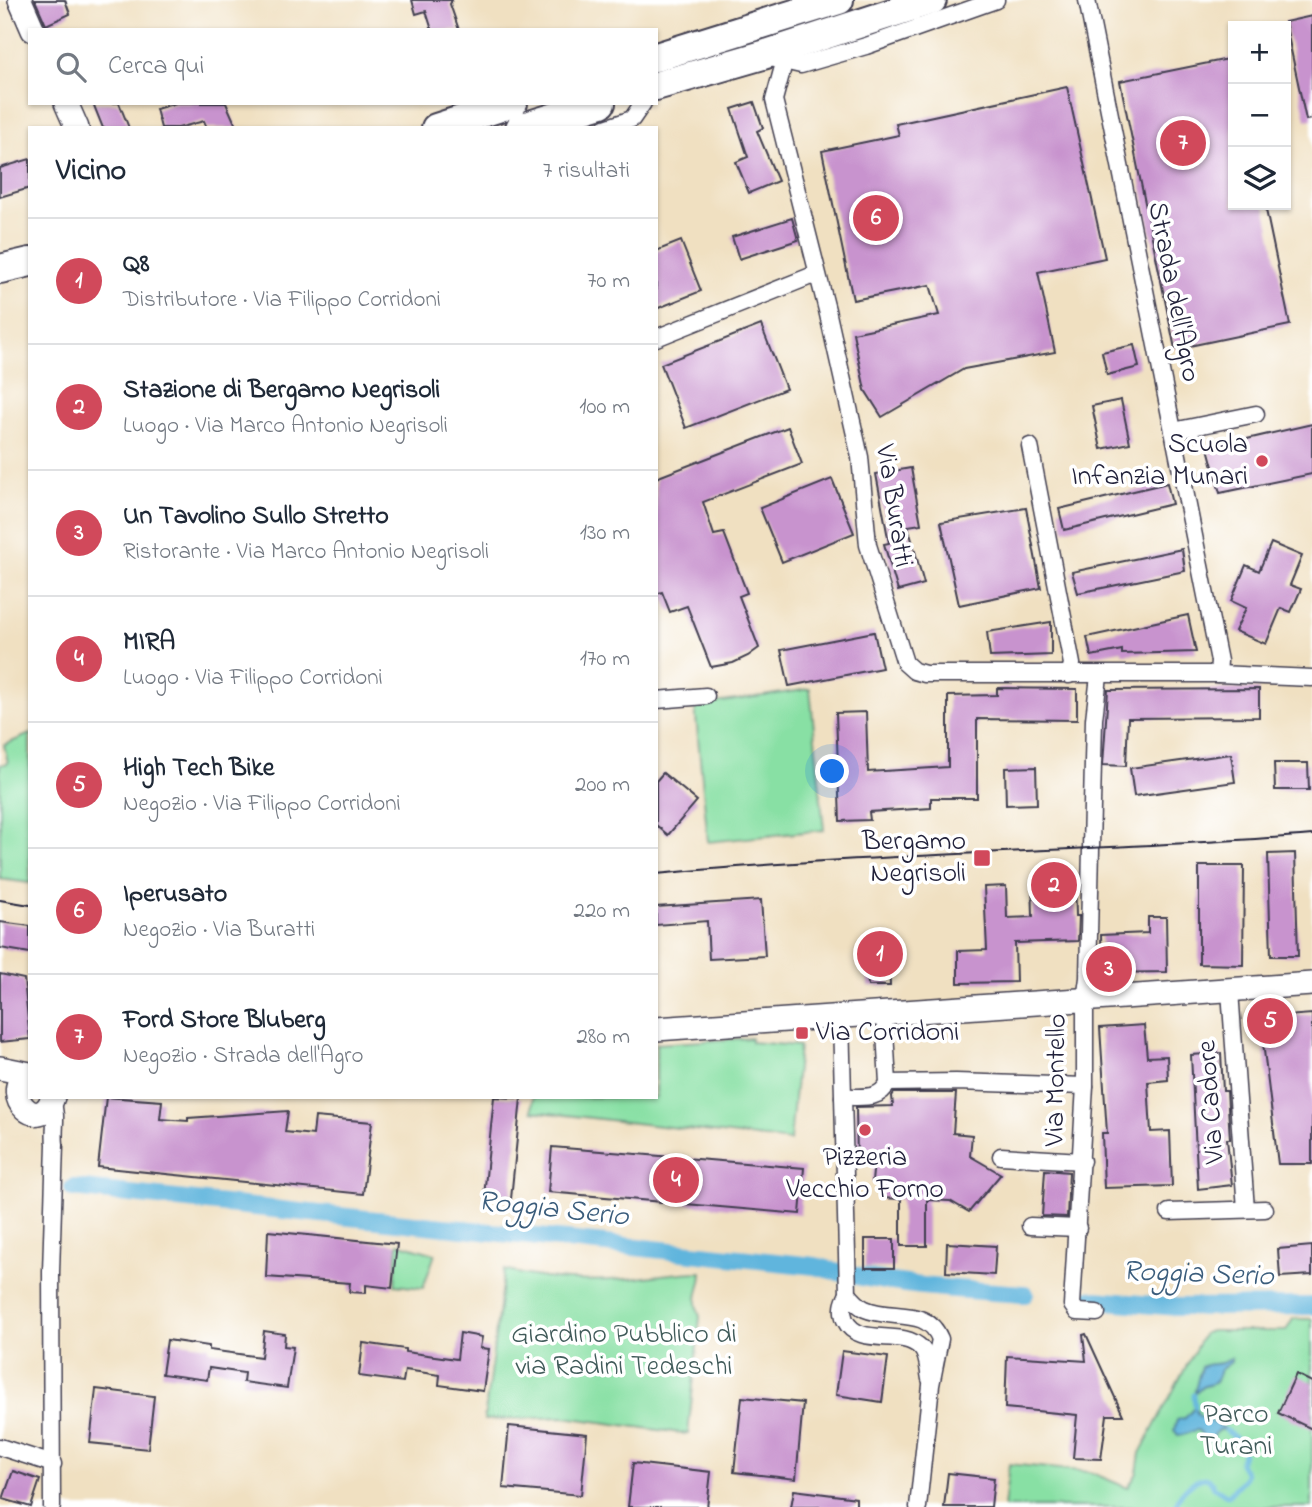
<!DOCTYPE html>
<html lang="it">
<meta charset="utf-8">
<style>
body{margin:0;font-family:"Indie Flower",sans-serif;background:#f6f6f7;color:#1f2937}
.controls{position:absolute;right:21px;top:21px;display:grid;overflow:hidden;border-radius:0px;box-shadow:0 2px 5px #0004}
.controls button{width:63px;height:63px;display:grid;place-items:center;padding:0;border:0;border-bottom:2px solid #e0e1e3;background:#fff;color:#1f2937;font:35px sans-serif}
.you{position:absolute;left:833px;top:772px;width:24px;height:24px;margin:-18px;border:5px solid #fff;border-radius:50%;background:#1a73e8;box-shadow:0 0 0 10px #1a73e833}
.badge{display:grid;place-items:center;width:46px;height:46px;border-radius:50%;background:#d1495b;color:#fff;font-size:23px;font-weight:700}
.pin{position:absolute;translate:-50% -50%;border:4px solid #fff;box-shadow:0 2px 7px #0006}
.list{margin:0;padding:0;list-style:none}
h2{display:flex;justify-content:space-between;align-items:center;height:91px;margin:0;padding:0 28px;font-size:30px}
h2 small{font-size:23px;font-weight:400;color:#747a83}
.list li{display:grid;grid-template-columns:46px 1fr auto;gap:21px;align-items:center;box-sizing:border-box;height:126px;padding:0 28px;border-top:2px solid #e0e1e3}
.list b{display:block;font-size:26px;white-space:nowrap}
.list p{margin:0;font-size:23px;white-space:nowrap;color:#747a83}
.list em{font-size:23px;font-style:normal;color:#747a83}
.icon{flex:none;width:38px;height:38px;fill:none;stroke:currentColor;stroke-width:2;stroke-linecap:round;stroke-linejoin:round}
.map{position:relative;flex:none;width:1312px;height:1507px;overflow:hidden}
.search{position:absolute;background:#fff;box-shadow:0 2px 5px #0004;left:28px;top:28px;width:630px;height:77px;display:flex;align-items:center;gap:18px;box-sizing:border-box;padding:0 24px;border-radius:0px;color:#747a83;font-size:26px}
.panel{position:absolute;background:#fff;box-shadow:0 2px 5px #0004;left:28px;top:126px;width:630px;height:973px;border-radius:0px}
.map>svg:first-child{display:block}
.green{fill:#88e0a4;stroke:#558170;stroke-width:2}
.water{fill:#60b5dd;stroke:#416c8c;stroke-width:2}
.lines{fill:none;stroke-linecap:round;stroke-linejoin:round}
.stream{stroke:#60b5dd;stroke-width:5}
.canal{stroke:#60b5dd;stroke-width:18}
.building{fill:#c893ce}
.street-casing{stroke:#413e4f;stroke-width:19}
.secondary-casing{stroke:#413e4f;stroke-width:26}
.highway-casing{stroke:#413e4f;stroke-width:32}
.street{stroke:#fff;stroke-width:16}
.secondary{stroke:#fff;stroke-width:23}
.highway{stroke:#fff;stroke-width:28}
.tram{stroke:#22223b;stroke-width:2}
.poi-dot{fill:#d1495b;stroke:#fff;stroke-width:2.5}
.labels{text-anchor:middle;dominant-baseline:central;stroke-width:7;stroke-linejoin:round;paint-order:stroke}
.street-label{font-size:28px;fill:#22223b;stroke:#fff}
.poi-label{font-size:28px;fill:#22223b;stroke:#fff;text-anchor:end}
.park-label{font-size:28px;fill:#415b5a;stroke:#fff}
.water-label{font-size:30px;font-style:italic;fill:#3b5d7c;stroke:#fff}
</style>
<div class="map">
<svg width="1312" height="1507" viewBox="0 0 1312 1507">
<rect width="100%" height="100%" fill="#fff"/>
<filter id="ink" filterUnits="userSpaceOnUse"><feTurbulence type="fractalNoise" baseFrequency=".0143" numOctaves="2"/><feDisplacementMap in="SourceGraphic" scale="14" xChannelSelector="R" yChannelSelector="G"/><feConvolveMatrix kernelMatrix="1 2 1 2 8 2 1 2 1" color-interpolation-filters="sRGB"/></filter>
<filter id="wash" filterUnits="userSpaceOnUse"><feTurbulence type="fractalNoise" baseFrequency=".00686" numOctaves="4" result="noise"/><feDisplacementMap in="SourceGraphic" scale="28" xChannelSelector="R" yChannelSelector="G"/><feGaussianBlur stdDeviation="1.57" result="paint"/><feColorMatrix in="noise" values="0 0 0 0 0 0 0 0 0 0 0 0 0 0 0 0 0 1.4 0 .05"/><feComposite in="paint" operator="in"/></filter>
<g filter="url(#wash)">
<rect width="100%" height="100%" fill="#f0e0c1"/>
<g class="green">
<path d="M810,689L824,830L708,842L695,706Z"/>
<path d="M30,734V883L0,879V765L8,763L4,745Z"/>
<path d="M751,1038V1042L799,1046L790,1141L532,1111L533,1097H656V1044Z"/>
<path d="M398,1243L435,1254L423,1288L395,1285Z"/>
<path d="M504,1270C543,1280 584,1283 625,1279C651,1277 675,1272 702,1272C702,1291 692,1293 700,1317L688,1434L564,1417L484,1420Z"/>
<path d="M1293,1319H1312V1507H1004L1009,1464L1090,1472L1128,1488L1137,1473L1140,1453L1204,1333L1211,1331H1286Z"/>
</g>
<g class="water">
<path d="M1231,1358V1362L1220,1370L1215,1383L1202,1387L1194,1395L1201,1367C1212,1361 1218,1368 1231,1358Z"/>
<path d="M1195,1407L1198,1415L1224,1428L1223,1430H1218L1210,1441H1207L1198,1430C1190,1430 1186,1436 1178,1435L1174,1430L1177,1420L1185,1418Z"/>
</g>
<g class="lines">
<g class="stream">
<path d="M1194,1395L1195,1407"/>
<path d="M1176,1507C1177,1494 1194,1477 1208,1478L1214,1487L1228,1496L1245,1477L1246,1474L1240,1463C1241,1459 1243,1456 1243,1452C1243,1444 1231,1433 1225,1430"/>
</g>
<g class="canal">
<path d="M73,1188L815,1266C887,1286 951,1289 1025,1294"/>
<path d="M1083,1299L1177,1307L1312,1306"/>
</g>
</g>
<g id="blocks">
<g class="building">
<path d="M35,0H65L70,14L46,25Z"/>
<path d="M412,0H452L450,4L459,30H432L426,11L416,14Z"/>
<path d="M1312,16V119L1306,120L1285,22Z"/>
<path d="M1233,58V205H1265L1290,325L1175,349L1120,81Z"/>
<path d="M1067,87L1105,258L1038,272L1055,352L964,369L882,417L865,390L853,333L939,315L930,285L853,300L822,151L899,135L896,124Z"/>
<path d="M754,102L763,128L757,131L778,181L749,193L736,162L748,157L732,109Z"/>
<path d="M93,103H119L129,128H103Z"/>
<path d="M176,103H226L237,128H207L204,121L178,128H161L156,109Z"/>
<path d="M30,159V188L0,197V168Z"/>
<path d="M792,218L798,240L739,259L732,237Z"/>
<path d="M681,241L701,291L656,309V251Z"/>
<path d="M761,325L786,389L686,428L661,364Z"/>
<path d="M1134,345L1139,367L1107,375L1102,352Z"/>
<path d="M1121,400L1130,443L1101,449L1092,406Z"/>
<path d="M1312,424V474L1220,493L1208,448Z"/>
<path d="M788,427L802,464L703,502L714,535L724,533L747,593L739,596L759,648L748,656L733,663L711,667L687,606L670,612L662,592L656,594V478Z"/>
<path d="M911,468L921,524L908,526L924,584L898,591L884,544L889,543L876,474Z"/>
<path d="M832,479L854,533L782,562L760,508Z"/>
<path d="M1167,483L1172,504L1064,530L1059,509Z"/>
<path d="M1026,508L1041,588L959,605L941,522Z"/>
<path d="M1271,543L1302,556L1290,585L1301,589L1291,612L1281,608L1266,644L1235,631L1246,608L1231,601L1246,565L1259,571Z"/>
<path d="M1182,549L1185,571L1078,593L1072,572Z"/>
<path d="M1188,615L1196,652L1122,654V650L1091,656L1087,637Z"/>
<path d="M1051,622V655L990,657L987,632Z"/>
<path d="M874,632L882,668L789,686L781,650Z"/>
<path d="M997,688L1077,689V720L977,719V798H931V808L869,812L870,820L840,821L836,713L866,712L868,772L948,767V696L997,695Z"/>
<path d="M1259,689V717L1128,718L1126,766L1103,765L1108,690Z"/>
<path d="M1231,754L1235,782L1134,796L1130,768Z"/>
<path d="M1274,763H1308L1309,790H1275Z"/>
<path d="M1036,767L1037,804L1006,805L1005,768Z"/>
<path d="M663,773L697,801L668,835L656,825V781Z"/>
<path d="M1295,853L1298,956H1271L1268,854Z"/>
<path d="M1199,866H1244L1243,965L1199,964Z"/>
<path d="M1075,876L1076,916H1079L1078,941L1015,943L1016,982L958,983V951L987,950L984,887L1006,886L1007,918L1033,917L1032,878Z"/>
<path d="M761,900L765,956L709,959L707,921L656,925V907Z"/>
<path d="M1148,917H1166L1167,972L1102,973L1101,935L1148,933Z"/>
<path d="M0,922L30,926V953L0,948Z"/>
<path d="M888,939L890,986H868L866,940Z"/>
<path d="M0,974L24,979L30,1039L0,1042Z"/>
<path d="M1312,1014V1164H1278L1260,1018Z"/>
<path d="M1144,1025L1147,1057L1167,1056L1168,1080L1148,1082L1151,1132L1170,1131L1172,1186L1104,1188L1102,1133H1107L1100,1028Z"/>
<path d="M1221,1053L1223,1091H1227L1230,1139H1227L1232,1185L1198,1189L1191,1055Z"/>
<path d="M894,1093H956L953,1133L972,1135L970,1156L1001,1174L969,1212L950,1201L927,1200V1246H901V1199L881,1198L882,1184L872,1182L874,1161L857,1160L856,1107L893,1106L892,1096Z"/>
<path d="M106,1097L162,1101L160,1119L188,1121V1118L288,1111L285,1132L313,1135L315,1117L372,1122L363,1194L98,1167Z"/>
<path d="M494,1097L521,1098L511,1199L484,1196Z"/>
<path d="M552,1147L804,1168L800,1214L548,1192Z"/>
<path d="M1045,1170L1069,1172L1067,1217L1042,1216Z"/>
<path d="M268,1231L397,1244L392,1288L366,1285V1293L349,1292L350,1283L266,1277Z"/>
<rect x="865" y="1239" width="29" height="29"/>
<path d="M947,1243L996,1246L994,1275L946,1272Z"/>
<path d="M1312,1246V1275L1280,1277L1278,1249Z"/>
<path d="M264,1331L285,1334L284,1346L293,1347L287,1388L243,1382L244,1373L209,1368L207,1380L162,1374L167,1340L209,1346V1350L261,1357Z"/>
<path d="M460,1333L482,1337L480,1348L489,1349L483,1391L439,1385L440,1375L405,1370L403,1382L359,1376L363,1343L405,1349V1352L457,1359Z"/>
<path d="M1086,1334L1123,1415H1107L1101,1459L1073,1458L1077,1415L1005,1408L1007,1356L1086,1361L1083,1335Z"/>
<path d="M842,1351L888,1357L882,1402L836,1395Z"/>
<path d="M1296,1374L1312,1382V1429L1278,1413Z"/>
<path d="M96,1389L154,1396L148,1449L90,1443Z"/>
<path d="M742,1397L803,1403L796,1479L734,1472Z"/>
<path d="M509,1426L587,1434L581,1495L503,1488Z"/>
<path d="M633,1463L711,1472L707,1507H628Z"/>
<path d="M13,1471L40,1480L31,1507L3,1499Z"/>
<path d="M948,1473L994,1478L991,1507H944Z"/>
<path d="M794,1490L856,1498V1507H791Z"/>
</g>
</g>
</g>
<g filter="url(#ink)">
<use href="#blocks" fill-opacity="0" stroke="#413e4f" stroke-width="2"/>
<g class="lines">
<defs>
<g id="street">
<path d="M1087,0L1219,661L1218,674"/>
<path d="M775,59L801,65L866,46L996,0"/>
<path d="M784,63L774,100L827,310L860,457L868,545L905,663L914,671L925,674H1218L1312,678"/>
<path d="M605,128L632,119L643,103"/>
<path d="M656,338L816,274"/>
<path d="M1173,431L1256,414"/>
<path d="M1030,446L1072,664L1069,675"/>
<path d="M656,700L706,696"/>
<path d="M1230,991L1246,1209"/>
<path d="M841,1017L848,1294"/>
<path d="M888,1083L956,1082L1085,1086"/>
<path d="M843,1097C861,1096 879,1101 888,1083L884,1014"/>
<path d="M52,1102C58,1116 53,1128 55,1144L51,1272L52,1507"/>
<path d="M1001,1156L1082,1161"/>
<path d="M1169,1212L1265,1209"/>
<path d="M1030,1226L1078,1228"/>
<path d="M848,1294C853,1299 858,1306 865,1309C892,1321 927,1306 940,1339L931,1385L918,1507"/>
<path d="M848,1294C843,1303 841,1310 845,1320C859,1349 901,1327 921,1348C928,1355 928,1369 930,1379"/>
<path d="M1097,1313L1077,1312L1072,1305L1085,1086V1000L1088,978L1094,719L1099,676"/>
<path d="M0,1447L53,1464"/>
</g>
<g id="secondary">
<path d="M20,0L33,30"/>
<path d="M66,103L77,128"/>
<path d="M656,1029L1312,984"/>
<path d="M0,1068L30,1074"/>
<path d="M26,1074C0,1096 40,1136 53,1097"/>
</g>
<g id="highway">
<path d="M656,57L839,0"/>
<path d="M656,86L763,55L932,0"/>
<path d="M436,128L513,103"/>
<path d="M520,128L601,103"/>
<path d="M0,269L30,262"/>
</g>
</defs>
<use href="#street" class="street-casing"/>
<use href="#secondary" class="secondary-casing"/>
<use href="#highway" class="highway-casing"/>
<use href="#street" class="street"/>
<use href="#secondary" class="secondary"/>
<use href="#highway" class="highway"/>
<g class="tram">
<path d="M656,874C874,853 1094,852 1312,835"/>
<path d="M0,900L30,905"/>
</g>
</g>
</g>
<g class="poi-dot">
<circle cx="1262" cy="461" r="7"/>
<rect x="973" y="849" width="18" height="18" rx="3.5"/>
<rect x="795" y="1026" width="14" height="14" rx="3.5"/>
<circle cx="865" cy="1130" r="7"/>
</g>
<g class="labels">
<g class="street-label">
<text transform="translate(1173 292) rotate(79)">Strada dell'Agro</text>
<text transform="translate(893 506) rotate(81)">Via Buratti</text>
<text transform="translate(1057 1080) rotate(-89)">Via Montello</text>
<text transform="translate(1212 1102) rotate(-94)">Via Cadore</text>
</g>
<g class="poi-label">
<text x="1248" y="445">Scuola<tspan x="1248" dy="32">Infanzia Munari</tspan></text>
<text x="966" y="842">Bergamo<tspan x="966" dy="32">Negrisoli</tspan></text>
<text x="816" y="1033" text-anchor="start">Via Corridoni</text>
<text x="865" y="1158" text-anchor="middle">Pizzeria<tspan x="865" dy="32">Vecchio Forno</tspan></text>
</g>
<g class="park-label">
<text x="624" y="1335">Giardino Pubblico di<tspan x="624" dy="32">via Radini Tedeschi</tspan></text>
<text x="1236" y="1415">Parco<tspan x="1236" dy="32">Turani</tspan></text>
</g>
<g class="water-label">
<text transform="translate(553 1210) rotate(6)">Roggia Serio</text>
<text transform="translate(1198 1275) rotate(2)">Roggia Serio</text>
</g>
</g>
</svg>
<div class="controls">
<button>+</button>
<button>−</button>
<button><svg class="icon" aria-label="layers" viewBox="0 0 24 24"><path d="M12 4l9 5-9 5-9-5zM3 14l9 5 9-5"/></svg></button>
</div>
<div class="you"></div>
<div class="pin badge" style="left:880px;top:954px">1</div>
<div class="pin badge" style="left:1054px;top:885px">2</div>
<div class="pin badge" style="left:1109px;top:969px">3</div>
<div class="pin badge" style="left:676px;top:1180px">4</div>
<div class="pin badge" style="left:1270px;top:1021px">5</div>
<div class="pin badge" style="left:876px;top:218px">6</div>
<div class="pin badge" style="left:1183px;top:143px">7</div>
<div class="search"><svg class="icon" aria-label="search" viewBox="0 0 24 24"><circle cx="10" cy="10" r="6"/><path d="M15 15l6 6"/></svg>Cerca qui</div>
<section class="panel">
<h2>Vicino<small>7 risultati</small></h2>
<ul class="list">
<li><span class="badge">1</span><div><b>Q8</b><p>Distributore · Via Filippo Corridoni</p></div><em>70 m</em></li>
<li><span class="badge">2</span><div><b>Stazione di Bergamo Negrisoli</b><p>Luogo · Via Marco Antonio Negrisoli</p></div><em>100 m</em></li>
<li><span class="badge">3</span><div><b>Un Tavolino Sullo Stretto</b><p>Ristorante · Via Marco Antonio Negrisoli</p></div><em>130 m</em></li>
<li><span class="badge">4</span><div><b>MIRA</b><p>Luogo · Via Filippo Corridoni</p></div><em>170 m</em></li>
<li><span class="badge">5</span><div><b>High Tech Bike</b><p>Negozio · Via Filippo Corridoni</p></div><em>200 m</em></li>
<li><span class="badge">6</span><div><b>Iperusato</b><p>Negozio · Via Buratti</p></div><em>220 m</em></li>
<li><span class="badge">7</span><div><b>Ford Store Bluberg</b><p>Negozio · Strada dell'Agro</p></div><em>280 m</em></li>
</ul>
</section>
</div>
